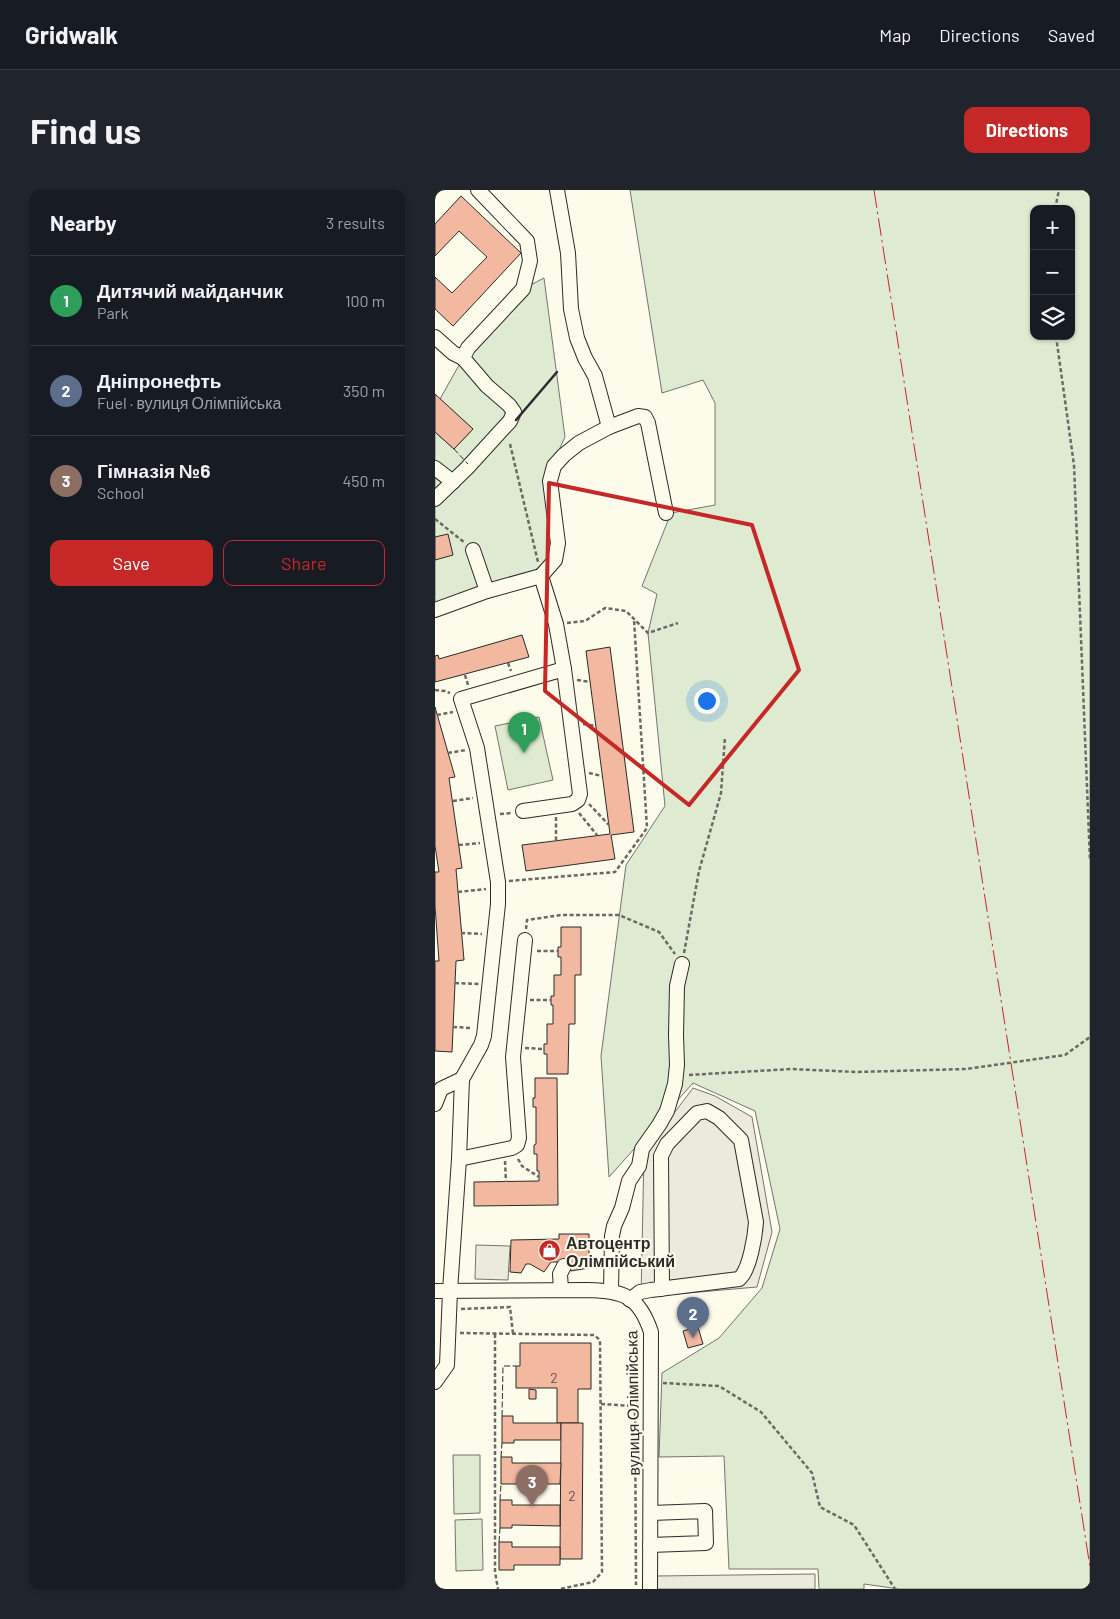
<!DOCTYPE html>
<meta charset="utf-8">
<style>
body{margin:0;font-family:Barlow,sans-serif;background:#20242c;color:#f1f3f6}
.controls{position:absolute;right:15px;top:15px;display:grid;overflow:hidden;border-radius:10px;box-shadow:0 1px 4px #0004}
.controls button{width:45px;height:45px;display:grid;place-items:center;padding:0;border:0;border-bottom:1px solid #363941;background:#171b24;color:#f1f3f6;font:25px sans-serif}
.you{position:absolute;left:271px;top:510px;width:18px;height:18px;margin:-12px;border:4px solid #fff;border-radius:50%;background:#1a73e8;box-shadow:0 0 0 8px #1a73e833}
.badge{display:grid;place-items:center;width:32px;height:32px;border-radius:50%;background:#c62828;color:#fff;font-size:16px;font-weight:700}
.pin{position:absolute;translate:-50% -41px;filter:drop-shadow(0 1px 2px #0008)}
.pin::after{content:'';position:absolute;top:26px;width:18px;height:15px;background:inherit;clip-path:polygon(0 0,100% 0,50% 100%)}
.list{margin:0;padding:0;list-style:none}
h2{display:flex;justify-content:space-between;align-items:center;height:65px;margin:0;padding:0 20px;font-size:21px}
h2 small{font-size:16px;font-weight:400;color:#9ea1a6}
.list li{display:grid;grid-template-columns:32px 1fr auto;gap:15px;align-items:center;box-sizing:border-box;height:90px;padding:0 20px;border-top:1px solid #363941}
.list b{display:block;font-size:19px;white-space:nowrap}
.list p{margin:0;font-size:16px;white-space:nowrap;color:#9ea1a6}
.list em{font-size:16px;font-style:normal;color:#9ea1a6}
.actions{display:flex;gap:10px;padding:15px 20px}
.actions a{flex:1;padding:11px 0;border:1px solid #c62828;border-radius:10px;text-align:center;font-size:18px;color:#c62828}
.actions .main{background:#c62828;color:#fff}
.icon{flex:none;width:28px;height:28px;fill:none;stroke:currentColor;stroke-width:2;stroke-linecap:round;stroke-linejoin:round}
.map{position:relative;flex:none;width:655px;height:1399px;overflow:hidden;border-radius:10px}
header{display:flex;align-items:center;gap:30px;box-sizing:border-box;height:70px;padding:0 25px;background:#171b24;border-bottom:1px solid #363941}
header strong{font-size:24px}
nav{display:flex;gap:28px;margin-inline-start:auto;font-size:18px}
.intro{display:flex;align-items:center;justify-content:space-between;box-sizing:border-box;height:120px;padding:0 30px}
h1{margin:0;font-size:35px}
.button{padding:12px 22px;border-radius:10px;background:#c62828;color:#fff;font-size:18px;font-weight:700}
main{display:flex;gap:30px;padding:0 30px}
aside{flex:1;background:#171b24;border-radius:10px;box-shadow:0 1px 4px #0004}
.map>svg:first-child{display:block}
.green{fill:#deebd1;stroke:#74746e;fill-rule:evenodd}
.parking{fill:#eceadb;stroke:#74746e}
.building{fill:#f2b8a0;stroke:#2b2b2b}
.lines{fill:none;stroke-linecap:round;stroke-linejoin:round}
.minor-casing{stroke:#2b2b2b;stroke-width:16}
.path{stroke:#6a6964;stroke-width:2.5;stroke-dasharray:4 2.5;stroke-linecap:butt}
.minor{stroke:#fdfbea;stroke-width:14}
.fence{stroke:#2b2b2b;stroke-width:1;stroke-dasharray:6 2.5;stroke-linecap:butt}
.wall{stroke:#2b2b2b;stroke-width:2.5}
.power{stroke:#c62828;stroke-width:1;stroke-dasharray:18 4 2.5 4;stroke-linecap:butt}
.marked{fill:none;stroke:#c62828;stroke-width:4;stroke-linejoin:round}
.labels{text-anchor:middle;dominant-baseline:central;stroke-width:4;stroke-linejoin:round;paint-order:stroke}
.number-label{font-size:14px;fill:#5d4e48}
.poi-label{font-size:16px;font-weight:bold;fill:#2b2b2b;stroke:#fdfbea;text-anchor:start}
.street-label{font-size:16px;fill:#2b2b2b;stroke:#fdfbea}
</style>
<header>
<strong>Gridwalk</strong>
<nav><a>Map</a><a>Directions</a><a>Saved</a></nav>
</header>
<div class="intro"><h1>Find us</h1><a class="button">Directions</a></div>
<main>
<aside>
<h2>Nearby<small>3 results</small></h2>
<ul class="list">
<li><span class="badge" style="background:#2e9e5b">1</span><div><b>Дитячий майданчик</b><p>Park</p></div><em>100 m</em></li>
<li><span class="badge" style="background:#5c6f8a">2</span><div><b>Дніпронефть</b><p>Fuel · вулиця Олімпійська</p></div><em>350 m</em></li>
<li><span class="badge" style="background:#8d6e63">3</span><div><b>Гімназія №6</b><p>School</p></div><em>450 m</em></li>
</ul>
<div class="actions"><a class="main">Save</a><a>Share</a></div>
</aside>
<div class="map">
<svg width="655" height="1399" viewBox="0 0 655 1399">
<rect width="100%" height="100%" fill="#fdfbea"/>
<g class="green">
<path d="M195,0H655V1399H464L429,1394V1399H384L383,1379H294L289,1266L224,1267L227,1183L284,1148L327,1098L345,1039L320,921L258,893L174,987L166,866L191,675L230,616L213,443L222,404L207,396L236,323L280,315V213L268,190L227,203ZM599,19H636V146H599Z"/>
<path d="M109,88L130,247L124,260L114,276L118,355L112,370L99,381L0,414V242L19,259L38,239L5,209L28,168L88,99Z"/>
<path d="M104,527L118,590L73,600L60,536Z"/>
<path d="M18,1265H45V1323L19,1324Z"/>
<path d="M47,1329L48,1380L21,1381L20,1330Z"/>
</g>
<g class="parking">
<path d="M258,898L280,906L317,927L337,1042L322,1097L206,1107L209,963Z"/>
<path d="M41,1055L75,1056L73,1090L40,1089Z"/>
<path d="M380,1384V1399H222V1386Z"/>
</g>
<g class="building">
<path d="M26,6L86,63L18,136L0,119V87L17,103L52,67L24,41L0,66V34Z"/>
<path d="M0,204L38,239L19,259L0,242Z"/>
<path d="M13,344L18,365L0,370V347Z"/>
<path d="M87,445L94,467L0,492V466L3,465L4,469Z"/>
<path d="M175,457L199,642L176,645L180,669L91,681L87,655L175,644L151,461Z"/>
<path d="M0,517L20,587L14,588L27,678L21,679L29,770L21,771L17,862L0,861V771H4L0,716V682H4L0,656Z"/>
<path d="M126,737H146V785H140V834H134L133,884H112V864H109V854H112V834H118V815H116V806H119V785H126V767H123V757H126Z"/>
<path d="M100,888H122L123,1015L39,1016V992L104,991V981H102V964H99V955L101,954V917H98V908H100Z"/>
<path d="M124,1044H154V1078L136,1081L125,1072H116L109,1082L95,1074H91L86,1083L75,1082L76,1050L124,1049Z"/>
<path d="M263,1137L268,1154L253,1158L248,1141Z"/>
<path d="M85,1153H156V1199H143V1233H122V1198H81V1176H85Z"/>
<path d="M94,1199L101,1200V1209H94Z"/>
<path d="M67,1226H78V1233H126V1250H79V1253H67Z"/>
<path d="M126,1233H148L147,1369H125Z"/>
<path d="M66,1267H77V1273H126L125,1294H66Z"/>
<path d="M65,1310H77V1315H125V1336L77,1335V1338H65Z"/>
<path d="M64,1352H77V1357H125V1375H79V1380H64Z"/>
</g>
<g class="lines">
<defs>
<g id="minor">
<path d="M122,0L133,63L136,119L142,148L150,168L160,186L174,237"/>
<path d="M0,147L18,163L28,168"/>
<path d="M0,278L18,292"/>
<path d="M0,309L32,278L75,231L79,222L74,215L52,196L28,168L33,158L88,99L95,71L92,51L43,0"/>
<path d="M38,360L52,401"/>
<path d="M106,386L121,434L129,479"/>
<path d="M0,420L52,401L106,386L120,370L123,353L115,291L119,276L129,265L144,253L174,237L203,226L210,227L213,233L231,323"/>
<path d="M0,914L6,899L27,889"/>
<path d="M24,969L77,958L82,955L84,948L78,867L90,750"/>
<path d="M126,1100L125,1084L129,1076"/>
<path d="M0,1101L153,1100C189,1101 204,1106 216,1142L215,1399"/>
<path d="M176,1101L177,1046L179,1036L187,1018L194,991L204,976L207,959L224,935L232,921L240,894L242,875L241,845L242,796L247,774"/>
<path d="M195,1110L205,1102L216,1100L304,1089C315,1080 320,1046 321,1032L306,950L284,928L272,921L262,923L232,954L226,966L227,1099"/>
<path d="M0,1192L12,1175L15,1101L24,969L27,889L46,855L49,846L63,714V692L42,558L26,509L129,479L145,604L143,610L137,614L88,621"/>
<path d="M215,1355L271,1353L270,1321L216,1323"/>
</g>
</defs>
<use href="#minor" class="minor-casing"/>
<g class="path">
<path d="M620,19L624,0"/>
<path d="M621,146L639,275L655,671"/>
<path d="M75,254L103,372"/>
<path d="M0,329L30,353"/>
<path d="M132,433L150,431L170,418L191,421L213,443L243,433"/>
<path d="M73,473L76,481"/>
<path d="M30,485L33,495"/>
<path d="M142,490L155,492"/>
<path d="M0,500L10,501L15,503"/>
<path d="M2,525L18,522"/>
<path d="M148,534L161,536"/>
<path d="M13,563L31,560"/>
<path d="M154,583L167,586"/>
<path d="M18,611L38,608"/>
<path d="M154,614L174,635"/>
<path d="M144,623L162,645"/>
<path d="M65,624L77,623"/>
<path d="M121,627V651"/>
<path d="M24,655L45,653"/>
<path d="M74,691L180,682L212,638L199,430"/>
<path d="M23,702L51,699"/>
<path d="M91,739L92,730L126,725H184L224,742L240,764"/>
<path d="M26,743L47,744"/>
<path d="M102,761H123"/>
<path d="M249,763L264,681L286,603L290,547"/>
<path d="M20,793L44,794"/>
<path d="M95,810H116"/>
<path d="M18,837L37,838"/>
<path d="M90,858L109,859"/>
<path d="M254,885L356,879L422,882L531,879L630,865L655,847"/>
<path d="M83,969L87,976L104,987"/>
<path d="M70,971L71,992"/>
<path d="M26,1119L75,1117L78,1144"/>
<path d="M25,1143L159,1145L165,1150L167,1382L158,1392L125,1399"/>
<path d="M60,1144V1382L63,1399"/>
<path d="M228,1193L284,1196L326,1222L377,1283L385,1317L419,1335L460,1399"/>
<path d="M166,1214L200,1216"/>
<path d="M200,1216L201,1395"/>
</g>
<use href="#minor" class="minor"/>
<g class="fence">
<path d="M19,259L33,274"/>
<path d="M67,1226L68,1176H81"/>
<path d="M66,1267L67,1253"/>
<path d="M65,1310L66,1294"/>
<path d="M64,1352L65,1338"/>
</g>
<path class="wall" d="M81,230L122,182"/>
<path class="power" d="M439,0L655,1377"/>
</g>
<path class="marked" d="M114,293L317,335L364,480L254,615L110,501Z"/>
<defs>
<symbol id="shop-disc" viewBox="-11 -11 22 22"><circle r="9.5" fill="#c62828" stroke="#fdfbea"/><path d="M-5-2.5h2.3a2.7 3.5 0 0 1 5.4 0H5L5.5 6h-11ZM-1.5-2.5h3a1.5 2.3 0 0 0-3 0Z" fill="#fff"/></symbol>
</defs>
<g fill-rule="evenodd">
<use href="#shop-disc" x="102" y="1048" width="25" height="25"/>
</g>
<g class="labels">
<g class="number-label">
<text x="119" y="1187">2</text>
<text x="137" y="1305">2</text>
</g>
<g class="poi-label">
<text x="131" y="1052">Автоцентр<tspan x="131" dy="18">Олімпійський</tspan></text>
</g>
<g class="street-label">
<text transform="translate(197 1213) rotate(-91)">вулиця Олімпійська</text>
</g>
</g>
</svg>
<div class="controls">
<button>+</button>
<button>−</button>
<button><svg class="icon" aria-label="layers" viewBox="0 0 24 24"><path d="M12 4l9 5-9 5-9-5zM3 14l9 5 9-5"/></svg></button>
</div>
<div class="you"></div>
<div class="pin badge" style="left:89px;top:563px;background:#2e9e5b">1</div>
<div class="pin badge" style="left:258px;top:1148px;background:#5c6f8a">2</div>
<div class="pin badge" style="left:97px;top:1316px;background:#8d6e63">3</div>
</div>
</main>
